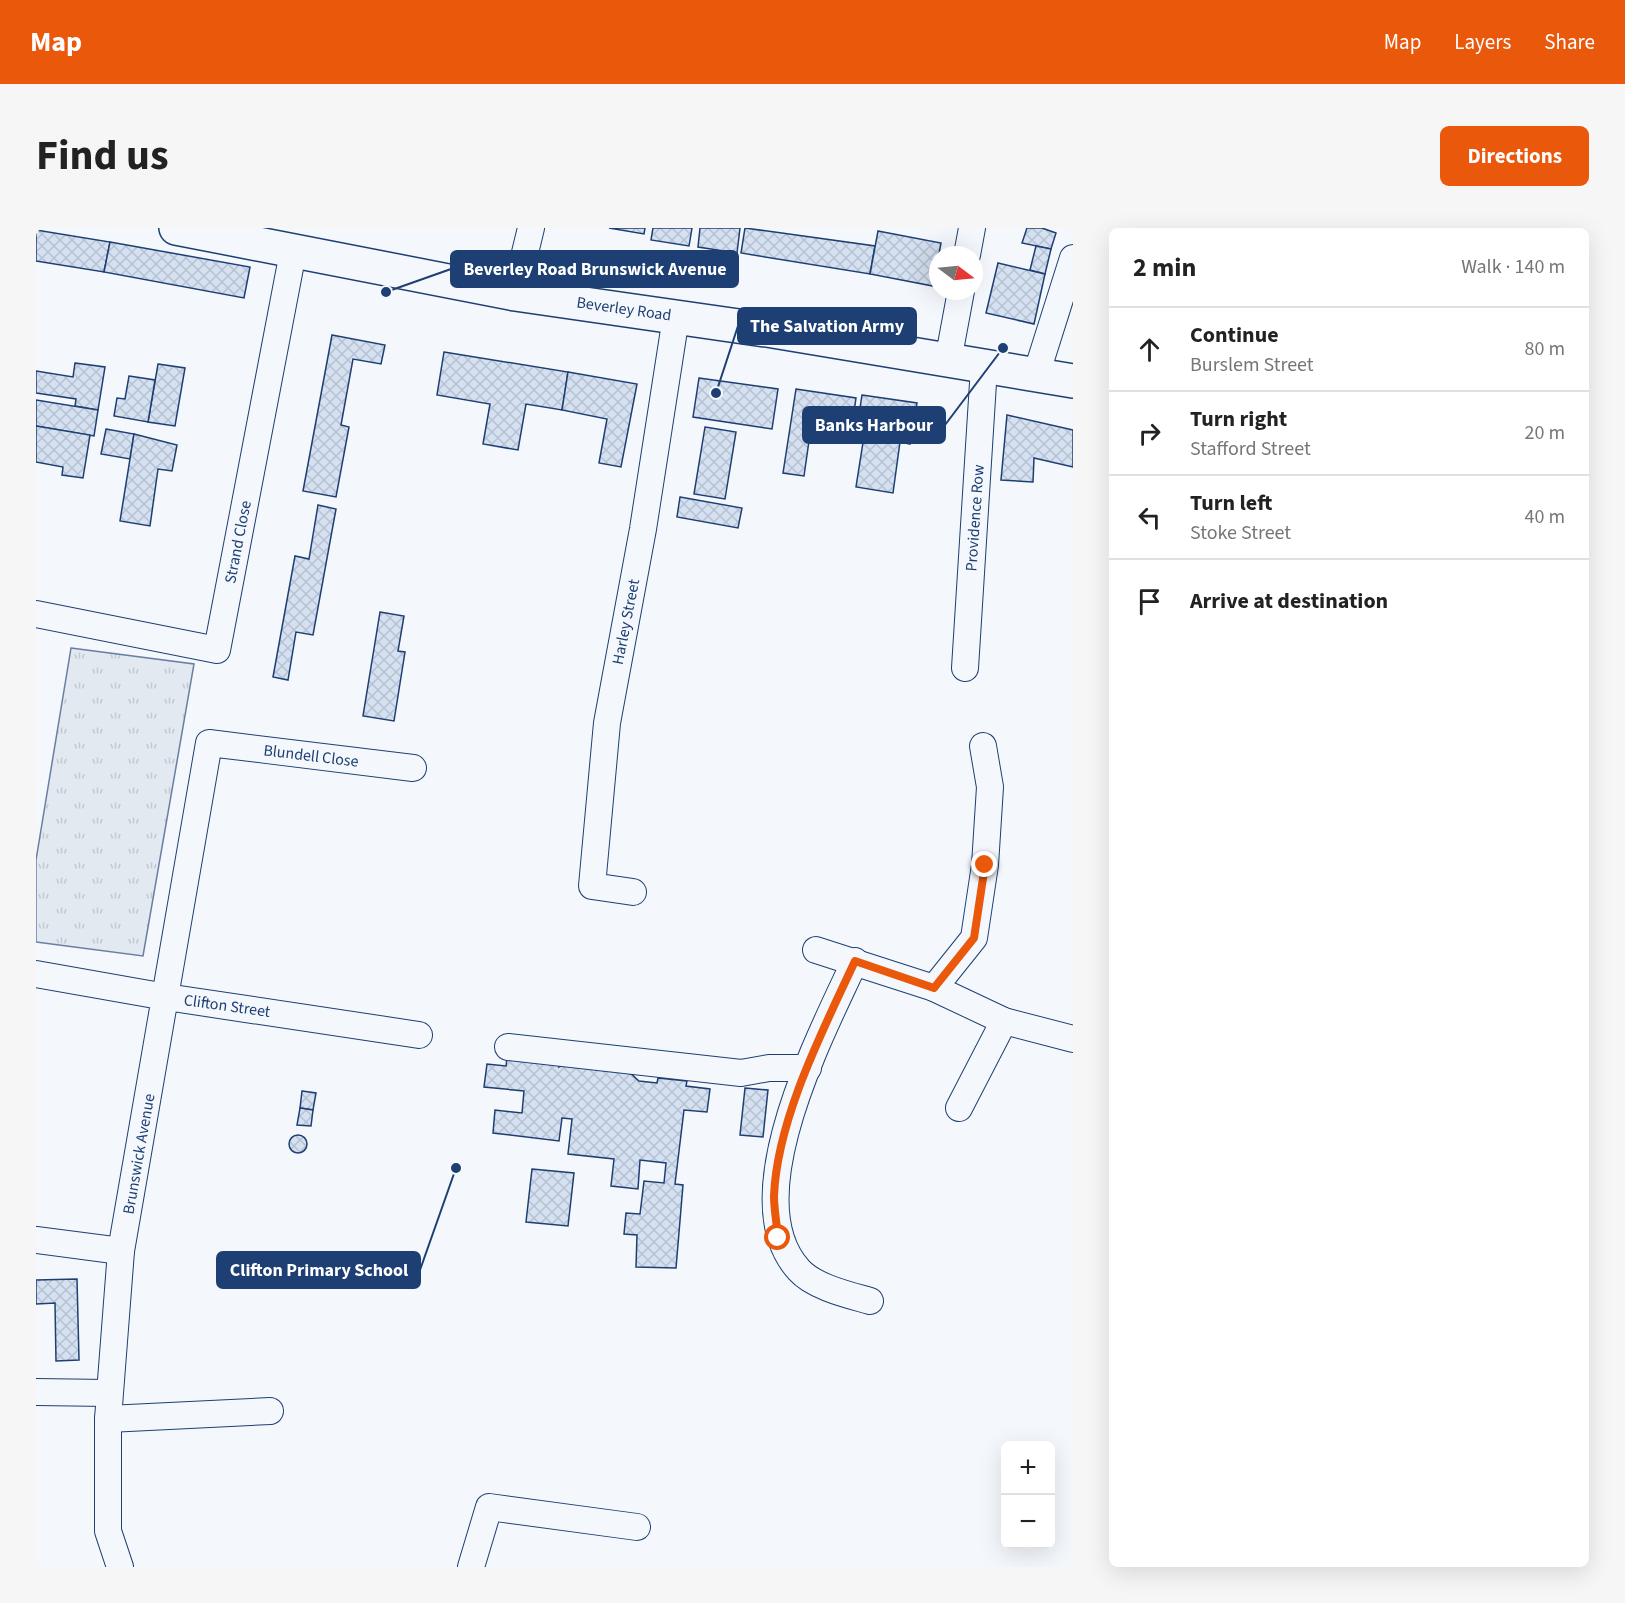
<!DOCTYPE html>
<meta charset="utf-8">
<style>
body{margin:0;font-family:"Source Sans 3",sans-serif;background:#f6f6f6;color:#222}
.controls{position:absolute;right:18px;bottom:18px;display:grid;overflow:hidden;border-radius:9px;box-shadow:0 6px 24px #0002}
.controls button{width:54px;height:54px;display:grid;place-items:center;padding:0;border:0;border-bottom:2px solid #e0e0e0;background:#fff;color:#222;font:30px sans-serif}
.compass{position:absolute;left:893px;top:18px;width:54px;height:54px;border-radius:50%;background:#fff;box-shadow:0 6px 24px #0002;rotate:106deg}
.stop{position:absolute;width:18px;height:18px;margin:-14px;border:4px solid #ea580c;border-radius:50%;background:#fff}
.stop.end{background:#ea580c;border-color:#fff;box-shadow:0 2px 6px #0008}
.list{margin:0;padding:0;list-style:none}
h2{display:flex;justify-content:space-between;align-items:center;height:78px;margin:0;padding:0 24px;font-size:26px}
h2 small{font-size:20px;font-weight:400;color:#767676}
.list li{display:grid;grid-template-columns:39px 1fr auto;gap:18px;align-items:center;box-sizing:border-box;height:84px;padding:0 24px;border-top:2px solid #e0e0e0}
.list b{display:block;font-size:22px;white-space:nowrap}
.list p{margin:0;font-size:20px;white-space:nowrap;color:#767676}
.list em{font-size:20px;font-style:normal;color:#767676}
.icon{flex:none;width:33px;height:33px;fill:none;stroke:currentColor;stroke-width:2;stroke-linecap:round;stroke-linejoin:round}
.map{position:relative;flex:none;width:1037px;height:1339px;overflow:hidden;border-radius:9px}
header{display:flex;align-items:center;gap:36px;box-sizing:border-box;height:84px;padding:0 30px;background:#ea580c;color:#fff}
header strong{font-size:28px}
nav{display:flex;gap:33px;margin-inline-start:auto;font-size:21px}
.intro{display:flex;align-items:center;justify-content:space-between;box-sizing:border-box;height:144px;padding:0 36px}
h1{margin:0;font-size:42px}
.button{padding:15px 27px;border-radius:9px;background:#ea580c;color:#fff;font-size:21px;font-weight:700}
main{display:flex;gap:36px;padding:0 36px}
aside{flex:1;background:#fff;border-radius:9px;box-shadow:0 6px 24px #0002}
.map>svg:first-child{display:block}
.grass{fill:url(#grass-tufts);stroke:#687fa3;stroke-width:1.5}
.building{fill:url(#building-cross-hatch);stroke:#1d3f73;stroke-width:1.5}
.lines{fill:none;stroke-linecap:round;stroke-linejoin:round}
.minor-casing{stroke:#1d3f73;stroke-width:28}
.major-casing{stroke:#1d3f73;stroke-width:36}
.minor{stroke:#f4f7fb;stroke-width:26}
.major{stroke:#f4f7fb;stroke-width:33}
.route{stroke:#ea580c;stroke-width:8}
.labels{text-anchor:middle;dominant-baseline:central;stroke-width:4.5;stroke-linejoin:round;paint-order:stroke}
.street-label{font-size:16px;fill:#1d3f73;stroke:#f4f7fb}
.leader{fill:none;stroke:#1d3f73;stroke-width:2}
.callout-dot{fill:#1d3f73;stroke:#f4f7fb;stroke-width:2}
.callout{fill:#1d3f73;stroke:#1d3f73;stroke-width:2}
.callout-label{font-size:18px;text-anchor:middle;font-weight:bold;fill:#fff}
</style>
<header>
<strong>Map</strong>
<nav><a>Map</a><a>Layers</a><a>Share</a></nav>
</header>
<div class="intro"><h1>Find us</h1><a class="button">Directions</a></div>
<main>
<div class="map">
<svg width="1037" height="1339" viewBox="0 0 1037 1339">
<defs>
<pattern id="grass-tufts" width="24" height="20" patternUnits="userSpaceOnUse" patternTransform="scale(1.5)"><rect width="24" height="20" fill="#e3e9f0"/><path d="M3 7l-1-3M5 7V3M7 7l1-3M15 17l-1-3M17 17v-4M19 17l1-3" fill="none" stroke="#c2c9d1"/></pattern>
<pattern id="building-cross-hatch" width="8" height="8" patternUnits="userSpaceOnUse" patternTransform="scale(1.5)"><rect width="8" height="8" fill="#d5e0f0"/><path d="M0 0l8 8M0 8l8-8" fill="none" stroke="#b6c1d1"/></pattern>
</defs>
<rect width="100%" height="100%" fill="#f4f7fb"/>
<path class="grass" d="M35,420L158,436L107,728L0,714V632Z"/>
<g class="building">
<path d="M573,0H609L608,6Z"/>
<path d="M617,0H656L653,18L615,12Z"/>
<path d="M664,0H704L701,25L662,19Z"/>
<path d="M709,0L839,18L834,46L705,25Z"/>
<path d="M991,0H1006L1020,5L1015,21L986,15Z"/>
<path d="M0,2L74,14L68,44L0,33Z"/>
<path d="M842,3L905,15L897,58L834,46Z"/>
<path d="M74,14L214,39L208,70L68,44Z"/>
<path d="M1000,18L1015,21L1009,46L994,42Z"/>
<path d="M962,35L1009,46L998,96L950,85Z"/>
<path d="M296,107L349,117L345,136L317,131L305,197L313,199L300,269L267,263Z"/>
<path d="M408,124L532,144L526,182L490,176L482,222L447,216L454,176L401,167Z"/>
<path d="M39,135L69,139L62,182L39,178L40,171L0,165V143L37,149Z"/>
<path d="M122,136L149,140L139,198L112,194Z"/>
<path d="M532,144L601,156L585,239L563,235L571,191L526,182Z"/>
<path d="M93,148L119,152L112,194L78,188L81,170L89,171Z"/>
<path d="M663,150L742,161L736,201L657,189Z"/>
<path d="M760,161L820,170L816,198L776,192L768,248L747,245Z"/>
<path d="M826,167L881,175L874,216L864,214L857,265L820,259L828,208L820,206Z"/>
<path d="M0,172L62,182L58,208L0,198Z"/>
<path d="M971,187L1037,202V239L998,230L997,254L965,252Z"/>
<path d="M0,198L54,207L47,250L26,247L27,239L0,234Z"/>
<path d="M669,199L700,204L689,271L658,266Z"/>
<path d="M70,201L98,206L94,231L65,226Z"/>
<path d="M98,206L141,217L136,243L122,241L114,298L84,293Z"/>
<path d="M644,269L706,280L702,300L641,289Z"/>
<path d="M282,277L300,281L277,407L260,404L252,452L237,449L259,328L273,331Z"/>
<path d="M344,384L368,388L362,423L369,424L358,493L327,488Z"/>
<path d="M471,830L524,836L523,839L537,833L592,843L603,853L621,855L622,850L651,853L650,858L674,861L671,884L648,882L639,956L647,957L640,1040L600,1039L601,1007L588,1006L590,985L604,986L608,953L628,955L630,935L604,932L602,961L575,958L578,931L532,926L536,891L526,890L523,913L457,905L459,882L486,885L488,863L448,859L451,836L470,838Z"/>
<path d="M709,860L732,862L727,909L704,907Z"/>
<path d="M266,863L280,865L277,882L264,880Z"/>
<path d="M264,880L277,882L275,898L261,897Z"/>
<circle cx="262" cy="916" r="9"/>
<path d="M496,941L538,945L532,998L490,994Z"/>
<path d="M41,1051L43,1132L20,1133L19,1075L0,1076V1052Z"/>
</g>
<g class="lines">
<defs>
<g id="minor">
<path d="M931,27L936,0"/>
<path d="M479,66L495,0"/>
<path d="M912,133L925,63"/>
<path d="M1000,147L1037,30"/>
<path d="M0,386L181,422L257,24"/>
<path d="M929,440L948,139"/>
<path d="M597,664L556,658L571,495L607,301L640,89"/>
<path d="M780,722L898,760L968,793L1037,811"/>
<path d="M819,733C785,807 698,971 763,1042C778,1059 813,1067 834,1073"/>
<path d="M0,746L130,769L383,807"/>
<path d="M898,760L938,710L949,637L954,559L947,518"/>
<path d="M472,819L705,845L733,840H772"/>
<path d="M923,880L968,793"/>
<path d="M0,1012L85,1023"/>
<path d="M0,1164L72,1165"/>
<path d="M72,1191L234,1183"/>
<path d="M84,1339L72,1303V1191L85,1023L173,515L377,540"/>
<path d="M435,1339L453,1279L601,1299"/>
</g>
<path id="major" d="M140,0L479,66L737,103L1037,153"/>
</defs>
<use href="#minor" class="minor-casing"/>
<use href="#major" class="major-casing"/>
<use href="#minor" class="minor"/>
<use href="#major" class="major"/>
</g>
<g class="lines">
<path class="route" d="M742,1010C741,996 738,982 738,968C741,891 787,802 819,733L898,760L938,710L949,637"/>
</g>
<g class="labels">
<g class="street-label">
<text transform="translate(588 81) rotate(8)">Beverley Road</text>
<text transform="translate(939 290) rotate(-86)">Providence Row</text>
<text transform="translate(202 314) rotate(-79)">Strand Close</text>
<text transform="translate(590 394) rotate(-79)">Harley Street</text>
<text transform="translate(275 528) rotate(7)">Blundell Close</text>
<text transform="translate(191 778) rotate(8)">Clifton Street</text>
<text transform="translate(103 926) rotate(-80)">Brunswick Avenue</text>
</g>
</g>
<path class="leader" d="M350 64L415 41M680 165L702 98M967 120L909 197M420 940L384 1042"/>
<g class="callout-dot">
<circle cx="350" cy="64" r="6"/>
<circle cx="680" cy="165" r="6"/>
<circle cx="967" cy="120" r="6"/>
<circle cx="420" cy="940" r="6"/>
</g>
<g class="callout">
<rect x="415" y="23" width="287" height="36" rx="6"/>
<rect x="702" y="80" width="178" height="36" rx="6"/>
<rect x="767" y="179" width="142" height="36" rx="6"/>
<rect x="181" y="1024" width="203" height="36" rx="6"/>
</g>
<g class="callout-label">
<text x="559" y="47">Beverley Road Brunswick Avenue</text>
<text x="791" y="104">The Salvation Army</text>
<text x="838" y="203">Banks Harbour</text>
<text x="283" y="1048">Clifton Primary School</text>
</g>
</svg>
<div class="controls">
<button>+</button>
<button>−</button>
</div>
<svg class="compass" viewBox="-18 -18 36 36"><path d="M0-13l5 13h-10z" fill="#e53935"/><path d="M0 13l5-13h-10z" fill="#767676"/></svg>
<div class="stop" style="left:742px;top:1010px"></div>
<div class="stop end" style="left:949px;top:637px"></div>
</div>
<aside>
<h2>2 min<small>Walk · 140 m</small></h2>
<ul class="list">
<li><svg class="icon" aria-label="ahead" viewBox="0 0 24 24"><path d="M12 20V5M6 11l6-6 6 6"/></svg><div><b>Continue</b><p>Burslem Street</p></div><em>80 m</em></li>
<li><svg class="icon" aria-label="right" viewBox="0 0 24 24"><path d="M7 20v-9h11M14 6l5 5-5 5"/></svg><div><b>Turn right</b><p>Stafford Street</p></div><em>20 m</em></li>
<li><svg class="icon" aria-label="left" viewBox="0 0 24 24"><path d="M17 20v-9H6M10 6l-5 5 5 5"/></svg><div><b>Turn left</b><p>Stoke Street</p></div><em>40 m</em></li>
<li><svg class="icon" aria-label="arrive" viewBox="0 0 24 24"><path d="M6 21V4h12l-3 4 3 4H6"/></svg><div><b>Arrive at destination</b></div></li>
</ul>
</aside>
</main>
